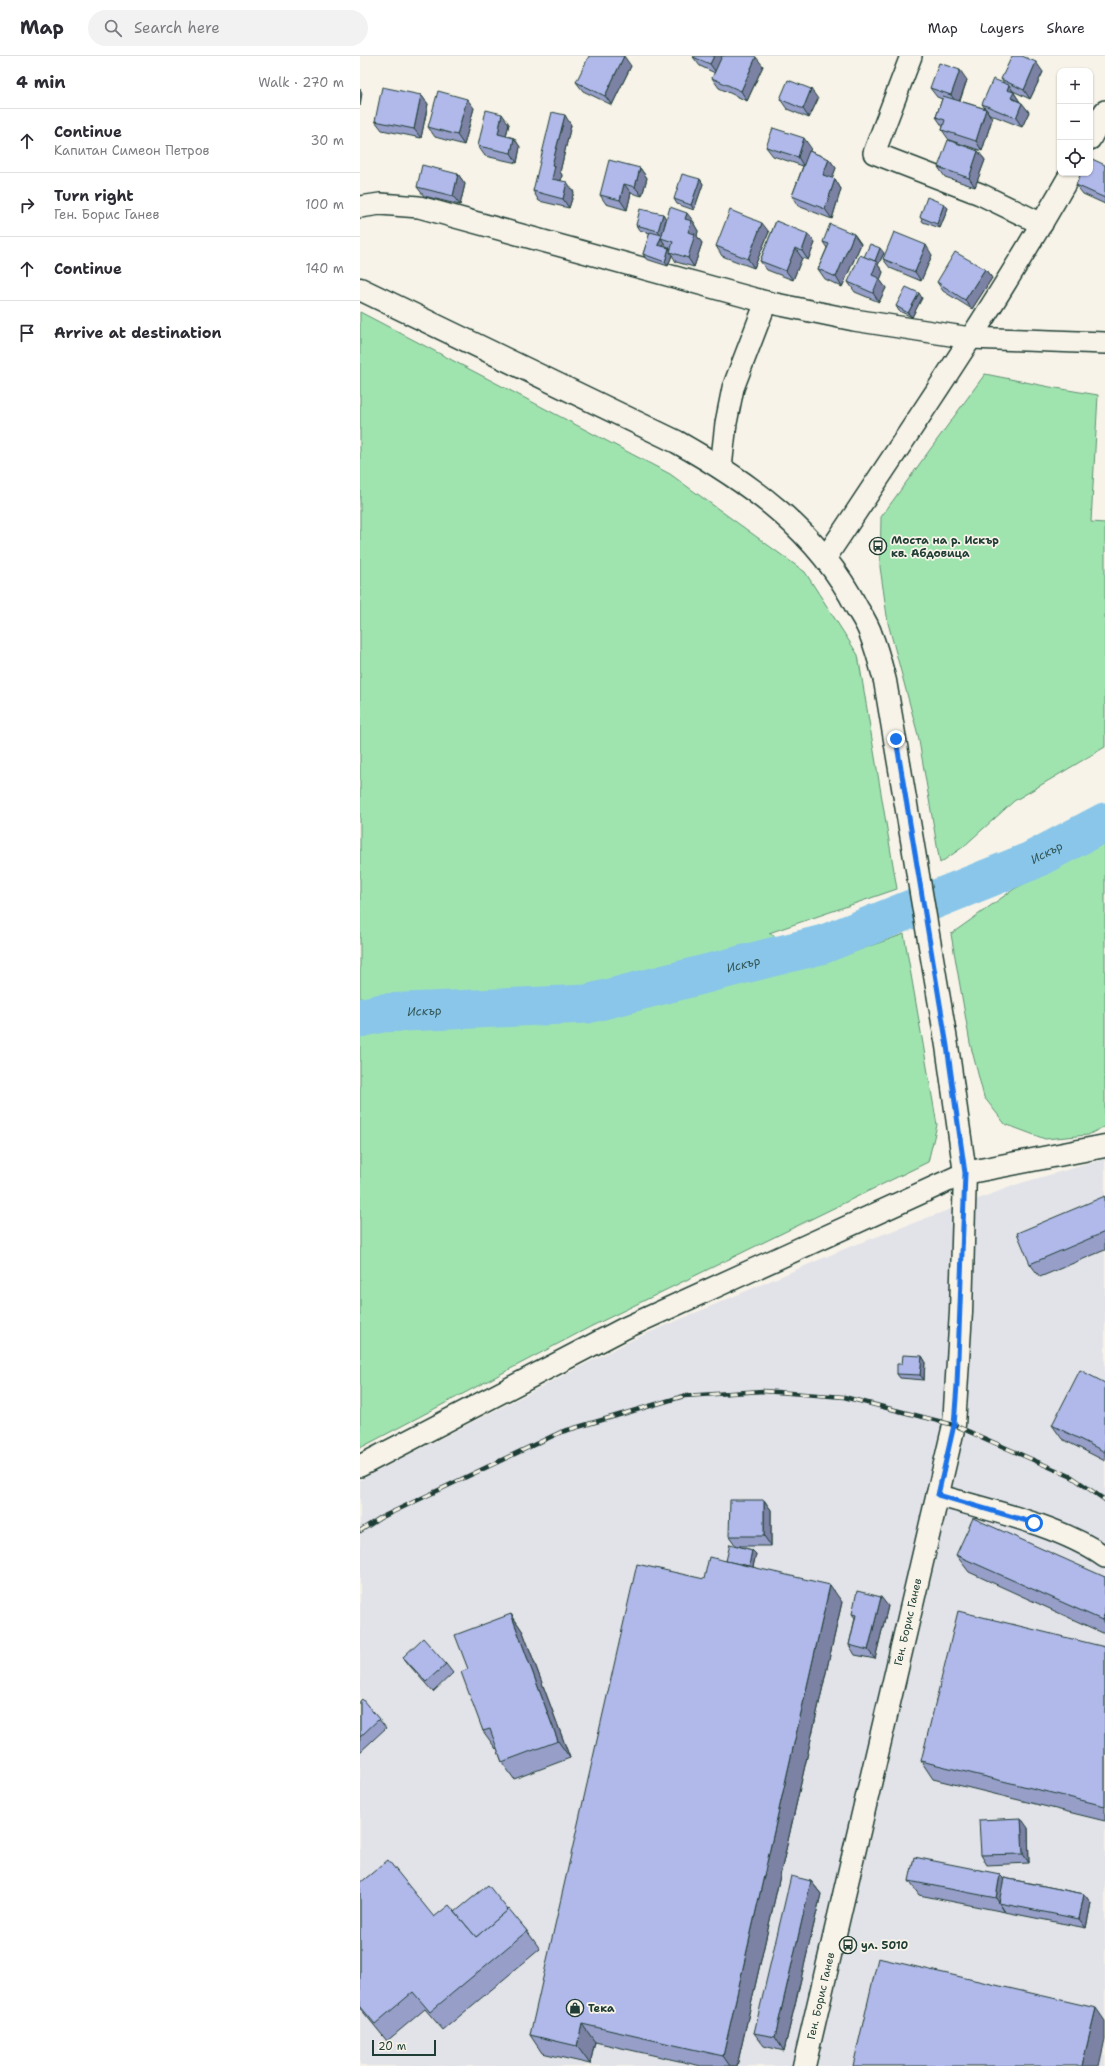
<!DOCTYPE html>
<meta charset="utf-8">
<style>
body{margin:0;font-family:"Shantell Sans",sans-serif;background:#f2f2f3;color:#2b2b33}
.controls{position:absolute;right:12px;top:12px;display:grid;overflow:hidden;border-radius:8px;box-shadow:0 1px 3px #0004}
.controls button{width:36px;height:36px;display:grid;place-items:center;padding:0;border:0;border-bottom:1px solid #e1e1e2;background:#fff;color:#2b2b33;font:20px sans-serif}
.scale{position:absolute;left:12px;bottom:10px;width:64px;box-sizing:border-box;padding-left:4px;border:2px solid #1f3d34;border-top:0;font-size:11px;line-height:14px;white-space:nowrap;color:#1f3d34;-webkit-text-stroke:3px #f7f3e8;paint-order:stroke}
.stop{position:absolute;width:12px;height:12px;margin:-9px;border:3px solid #1a73e8;border-radius:50%;background:#fff}
.stop.end{background:#1a73e8;border-color:#fff;box-shadow:0 1px 4px #0008}
.list{margin:0;padding:0;list-style:none}
h2{display:flex;justify-content:space-between;align-items:center;height:52px;margin:0;padding:0 16px;font-size:17px}
h2 small{font-size:13px;font-weight:400;color:#7c7c81}
.list li{display:grid;grid-template-columns:26px 1fr auto;gap:12px;align-items:center;box-sizing:border-box;height:64px;padding:0 16px;border-top:1px solid #e1e1e2}
.list b{display:block;font-size:15px;white-space:nowrap}
.list p{margin:0;font-size:13px;white-space:nowrap;color:#7c7c81}
.list em{font-size:13px;font-style:normal;color:#7c7c81}
.icon{flex:none;width:22px;height:22px;fill:none;stroke:currentColor;stroke-width:2;stroke-linecap:round;stroke-linejoin:round}
.map{position:relative;flex:none;width:745px;height:2010px;overflow:hidden}
header{display:flex;align-items:center;gap:24px;box-sizing:border-box;height:56px;padding:0 20px;background:#fff;border-bottom:1px solid #e1e1e2}
header strong{font-size:19px}
nav{display:flex;gap:22px;margin-inline-start:auto;font-size:14px}
.search{width:280px;height:36px;background:#f2f2f3;display:flex;align-items:center;gap:10px;box-sizing:border-box;padding:0 14px;border-radius:22px;color:#7c7c81;font-size:15px}
main{display:flex}
aside{flex:1;background:#fff}
.map>svg:first-child{display:block}
.built{fill:#e2e2e9}
.green{fill:#9fe4af;stroke:#5f9072}
.lines{fill:none;stroke-linecap:round;stroke-linejoin:round}
.river{stroke:#89c6e9;stroke-width:39}
.street-casing{stroke:#1f3d34;stroke-width:24}
.secondary-casing{stroke:#1f3d34;stroke-width:25}
.street{stroke:#f7f3e8;stroke-width:21}
.secondary{stroke:#f7f3e8;stroke-width:22}
.rail-casing{stroke:#1f3d34;stroke-width:4.5}
.rail{stroke:#f7f3e8;stroke-width:3;stroke-dasharray:9;stroke-linecap:butt}
.wall{fill:#979fc9;stroke:#1f3d34;fill-rule:evenodd}
.shaded-wall{fill:#7b82a4;stroke:#1f3d34}
.building{fill:#b0b9ea;stroke:#1f3d34}
.route{stroke:#1a73e8;stroke-width:5}
.labels{text-anchor:middle;dominant-baseline:central;stroke-width:3.5;stroke-linejoin:round;paint-order:stroke}
.poi-label{font-size:11px;font-weight:bold;fill:#1f3d34;stroke:#f7f3e8;text-anchor:start}
.street-label{font-size:11px;fill:#1f3d34;stroke:#f7f3e8}
.water-label{font-size:12px;font-style:italic;fill:#345858;stroke:#f7f3e8}
</style>
<header>
<strong>Map</strong>
<div class="search"><svg class="icon" aria-label="search" viewBox="0 0 24 24"><circle cx="10" cy="10" r="6"/><path d="M15 15l6 6"/></svg>Search here</div>
<nav><a>Map</a><a>Layers</a><a>Share</a></nav>
</header>
<main>
<aside>
<h2>4 min<small>Walk · 270 m</small></h2>
<ul class="list">
<li><svg class="icon" aria-label="ahead" viewBox="0 0 24 24"><path d="M12 20V5M6 11l6-6 6 6"/></svg><div><b>Continue</b><p>Капитан Симеон Петров</p></div><em>30 m</em></li>
<li><svg class="icon" aria-label="right" viewBox="0 0 24 24"><path d="M7 20v-9h11M14 6l5 5-5 5"/></svg><div><b>Turn right</b><p>Ген. Борис Ганев</p></div><em>100 m</em></li>
<li><svg class="icon" aria-label="ahead" viewBox="0 0 24 24"><path d="M12 20V5M6 11l6-6 6 6"/></svg><div><b>Continue</b></div><em>140 m</em></li>
<li><svg class="icon" aria-label="arrive" viewBox="0 0 24 24"><path d="M6 21V4h12l-3 4 3 4H6"/></svg><div><b>Arrive at destination</b></div></li>
</ul>
</aside>
<div class="map">
<svg width="745" height="2010" viewBox="0 0 745 2010">
<rect width="100%" height="100%" fill="#f7f3e8"/>
<filter id="ink" filterUnits="userSpaceOnUse"><feTurbulence type="fractalNoise" baseFrequency=".025" numOctaves="2"/><feDisplacementMap in="SourceGraphic" scale="8" xChannelSelector="R" yChannelSelector="G"/><feConvolveMatrix kernelMatrix="1 2 1 2 8 2 1 2 1" color-interpolation-filters="sRGB"/></filter>
<g filter="url(#ink)">
<path class="built" d="M745,1103V2010H0V1424L272,1284L489,1191L661,1127Z"/>
<g class="green">
<path d="M0,256L310,418L445,516L498,599L537,833L409,877L465,906L544,878L577,1069L568,1106L230,1271L0,1392Z"/>
<path d="M625,318L690,331L738,339L731,466L745,467V691L654,745L603,791L580,807L558,679L528,567L520,511L521,461Z"/>
<path d="M745,786V1070L728,1079L685,1083L645,1068L624,1041L610,987L591,878L654,833Z"/>
</g>
<g class="lines">
<path class="river" id="s1" d="M0,962L22,957L227,948L464,888L671,805L745,766"/>
<defs>
<g id="street">
<path d="M551,0L514,97L620,138L682,168"/>
<path d="M730,83L745,55"/>
<path d="M0,151L20,148L59,151L406,246L494,264L610,282L745,287"/>
<path d="M361,411L366,367L373,332L406,246"/>
<path d="M466,501C550,375 636,249 711,117"/>
<path d="M0,1410L265,1272L605,1117"/>
<path d="M577,1439C629,1454 702,1470 745,1501"/>
</g>
<g id="secondary">
<path d="M0,233L317,386C390,427 458,475 497,552C502,560 508,569 511,579C517,594 521,610 525,625L587,990L605,1117L601,1256L594,1369L444,2010"/>
<path d="M605,1117L745,1090"/>
</g>
</defs>
<use href="#street" class="street-casing"/>
<use href="#secondary" class="secondary-casing"/>
<use href="#street" class="street"/>
<use href="#secondary" class="secondary"/>
<defs>
<path id="rail" d="M0,1475L20,1462L201,1376L324,1340L403,1335L484,1341L594,1369L712,1421L745,1444"/>
</defs>
<use href="#rail" class="rail-casing"/>
<use href="#rail" class="rail"/>
</g>
<g class="wall">
<path d="M333,1L403,10L387,45L359,32L352,22L355,17L340,10Z"/>
<path d="M271,10L252,49L223,35L216,26Z"/>
<path d="M683,16L670,43L653,35L660,46L669,56L662,71L629,58L622,48L644,27L641,23Z"/>
<path d="M607,24L600,45L626,53L632,63L622,95L589,84L582,74L583,71L576,61L582,43L577,41L570,32Z"/>
<path d="M61,39L68,48L61,82L22,74L15,65Z"/>
<path d="M420,43H458L449,62L427,53Z"/>
<path d="M114,52L104,89L75,81L68,71Z"/>
<path d="M149,68L146,80L154,82L160,91L157,107L125,100L118,90Z"/>
<path d="M211,69L200,116L202,119L201,125L214,136L209,152L179,145L173,135Z"/>
<path d="M406,91L451,92L449,95L469,103L476,112L472,122L475,123L481,133L472,163L438,150L432,140L443,110L413,100Z"/>
<path d="M618,95L625,104L615,131L585,121L578,111Z"/>
<path d="M745,109V148L723,138L716,129Z"/>
<path d="M280,112L287,122L282,140L271,137L267,154L246,148L240,139Z"/>
<path d="M98,118L105,128L100,149L64,140L57,131Z"/>
<path d="M340,123L343,128L334,154L317,148L314,143Z"/>
<path d="M588,152L580,172L563,166L560,161Z"/>
<path d="M303,158L306,163L304,172L334,166V168L338,175L337,180L342,187L334,211L316,206L312,199L308,210L286,203L283,198L290,177L279,174L276,169ZM304,187L307,191L311,192L310,194L309,192L303,190Z"/>
<path d="M416,165L455,187L448,204L442,202L433,224L407,214L400,205Z"/>
<path d="M409,176L394,212L362,200L356,190Z"/>
<path d="M494,178L501,188L482,231L465,223L458,213L467,192L463,186Z"/>
<path d="M524,197L518,209L523,216L520,224L526,232L519,246L495,236L488,226L504,201Z"/>
<path d="M572,199L561,225L530,212L523,203Z"/>
<path d="M625,213L632,222L612,253L583,235L577,226Z"/>
<path d="M562,242L552,261L539,255L536,250Z"/>
<path d="M745,1140V1194L680,1221L670,1208Z"/>
<path d="M562,1300L565,1305L564,1324L540,1322L537,1318L542,1308Z"/>
<path d="M745,1327V1405L702,1383L692,1369Z"/>
<path d="M404,1444L411,1454V1490H377L392,1494L396,1498L393,1511L482,1546L377,2010H341L235,1986L230,2008L182,1997L170,1979L344,1523L366,1505L376,1490L369,1480Z"/>
<path d="M596,1499L745,1521V1578L609,1516Z"/>
<path d="M528,1550L515,1603L495,1599L489,1589L495,1562L492,1558Z"/>
<path d="M151,1558L163,1576L210,1702L154,1723L142,1706L137,1692L136,1693L123,1675L108,1613Z"/>
<path d="M745,1591V1765L573,1723L561,1705Z"/>
<path d="M43,1601L86,1608L93,1617L73,1636L50,1610Z"/>
<path d="M0,1645L19,1663L26,1672L0,1696Z"/>
<path d="M668,1772L669,1807L627,1809L621,1799Z"/>
<path d="M640,1818L644,1822L724,1838L731,1847L726,1872L559,1839L549,1825Z"/>
<path d="M451,1825L461,1838L424,1995L404,1990L394,1977Z"/>
<path d="M0,1827L74,1861L95,1856L148,1854L167,1875L180,1893L83,1974L65,1953L27,1985L0,1952Z"/>
</g>
<g class="shaded-wall">
<path d="M264,0L271,10L252,49L245,40Z"/>
<path d="M354,0H365L357,18L350,8Z"/>
<path d="M396,1L403,10L387,45L381,35Z"/>
<path d="M676,6L683,16L670,43L664,34Z"/>
<path d="M600,14L607,24L598,49L591,39Z"/>
<path d="M649,29L660,46L651,42L647,34Z"/>
<path d="M0,33L2,37L0,50Z"/>
<path d="M451,33L458,43L449,62L443,53Z"/>
<path d="M61,39L68,48L61,82L54,73Z"/>
<path d="M107,43L114,52L104,89L97,79Z"/>
<path d="M662,47L669,56L662,71L656,62Z"/>
<path d="M626,53L632,63L622,95L616,85Z"/>
<path d="M142,58L149,68L144,87L138,78Z"/>
<path d="M205,59L211,69L200,116L202,119L199,132L192,123V109Z"/>
<path d="M154,82L160,91L157,107L151,97Z"/>
<path d="M444,82L451,92L444,111L438,101Z"/>
<path d="M618,95L625,104L615,131L609,122Z"/>
<path d="M469,103L476,112L470,128L463,119Z"/>
<path d="M280,112L287,122L282,140L275,131Z"/>
<path d="M98,118L105,128L100,149L93,140Z"/>
<path d="M340,123L343,128L334,154L331,149Z"/>
<path d="M475,123L481,133L472,163L465,153Z"/>
<path d="M207,126L214,136L209,152L203,143Z"/>
<path d="M264,128L271,137L267,154L260,144Z"/>
<path d="M584,148L588,152L580,172L577,168Z"/>
<path d="M327,157L334,166V168L338,175L337,180L342,187L334,211L328,202V176L325,163Z"/>
<path d="M303,158L306,163L302,180L298,175Z"/>
<path d="M402,167L409,176L394,212L388,203Z"/>
<path d="M448,178L455,187L448,204L442,195Z"/>
<path d="M494,178L501,188L482,231L476,221Z"/>
<path d="M301,182L304,187L302,194L298,189Z"/>
<path d="M566,189L572,199L561,225L555,216Z"/>
<path d="M309,192L312,197L310,196L312,199L308,210L305,206Z"/>
<path d="M435,192L442,202L433,224L426,215Z"/>
<path d="M520,192L524,197L518,209L523,216L520,224L526,232L519,246L513,237L512,219L515,205Z"/>
<path d="M625,213L632,222L612,253L605,244Z"/>
<path d="M559,237L562,242L552,261L548,257Z"/>
<path d="M562,1300L565,1305L564,1324L560,1319Z"/>
<path d="M404,1444L411,1454V1490L404,1480Z"/>
<path d="M392,1494L396,1498L391,1519L388,1514Z"/>
<path d="M470,1529L482,1546L377,2010H370L363,2000Z"/>
<path d="M521,1541L528,1550L515,1603L508,1594Z"/>
<path d="M745,1557V1569L742,1564Z"/>
<path d="M151,1558L163,1576L210,1702L198,1685Z"/>
<path d="M661,1762L668,1772L669,1807L663,1798Z"/>
<path d="M640,1818L650,1832L639,1847L645,1856L636,1842Z"/>
<path d="M451,1825L461,1838L424,1995L415,1981Z"/>
<path d="M724,1838L731,1847L726,1872L719,1863Z"/>
<path d="M736,1952L745,1965V1983L739,2010H722Z"/>
<path d="M222,1968L235,1986L230,2008L217,1990Z"/>
</g>
<g class="building">
<path d="M229,0H264L245,40L216,26Z"/>
<path d="M334,0H354L350,8L333,1Z"/>
<path d="M362,0H394L396,1L381,35L352,22Z"/>
<path d="M652,0H662L676,6L664,34L641,23Z"/>
<path d="M579,7L600,14L591,39L570,32Z"/>
<path d="M633,23L649,29L647,34L654,36L651,42L662,47L656,62L622,48Z"/>
<path d="M428,24L451,33L443,53L420,43Z"/>
<path d="M22,31L61,39L54,73L15,65Z"/>
<path d="M78,35L107,43L97,79L68,71Z"/>
<path d="M583,40L626,53L616,85L582,74L585,64L576,61Z"/>
<path d="M126,54L142,58L138,78L154,82L151,97L118,90Z"/>
<path d="M192,56L205,59L192,109L195,110L192,123L207,126L203,143L173,135Z"/>
<path d="M413,72L444,82L438,101L406,91Z"/>
<path d="M588,84L618,95L609,122L578,111Z"/>
<path d="M449,95L469,103L463,119L475,123L465,153L432,140Z"/>
<path d="M730,102L745,109V142L716,129L721,117H730Z"/>
<path d="M249,104L280,112L275,131L264,128L260,144L240,139Z"/>
<path d="M62,109L98,118L93,140L57,131Z"/>
<path d="M322,118L340,123L331,149L314,143Z"/>
<path d="M567,141L584,148L577,168L560,161Z"/>
<path d="M310,151L327,157L325,163L332,165L328,176L335,178L328,202L310,196L313,186L301,182Z"/>
<path d="M280,153L303,158L298,175L276,169Z"/>
<path d="M370,154L402,167L388,203L356,190Z"/>
<path d="M416,165L448,178L442,195L435,192L426,215L400,205Z"/>
<path d="M470,168L494,178L476,221L458,213L469,188L463,186Z"/>
<path d="M290,176L302,179L298,189L309,192L305,206L283,198Z"/>
<path d="M534,176L566,189L555,216L523,203Z"/>
<path d="M510,188L520,192L515,205L504,201Z"/>
<path d="M595,196L625,213L605,244L577,226Z"/>
<path d="M500,199L517,206L512,219L519,222L513,237L488,226Z"/>
<path d="M546,231L559,237L548,257L536,250Z"/>
<path d="M745,1140V1176L670,1208L657,1177Z"/>
<path d="M543,1299L562,1300L560,1319L537,1318V1308H542Z"/>
<path d="M720,1314L745,1327V1396L692,1369Z"/>
<path d="M370,1444H404V1480H369Z"/>
<path d="M613,1462L745,1521V1557L742,1564L596,1499Z"/>
<path d="M370,1488L392,1494L389,1510L366,1505Z"/>
<path d="M349,1501L470,1529L363,2000L222,1968L217,1990L170,1979L277,1508L344,1523Z"/>
<path d="M497,1535L521,1541L508,1594L489,1589L496,1559L492,1558Z"/>
<path d="M598,1555L745,1591V1750L561,1705Z"/>
<path d="M151,1558L198,1685L142,1706L130,1673L123,1675L101,1616L108,1613L95,1579Z"/>
<path d="M63,1582L86,1608L66,1626L43,1601Z"/>
<path d="M2,1643L19,1663L0,1681V1645Z"/>
<path d="M661,1762L663,1798L621,1799L619,1764Z"/>
<path d="M554,1801L640,1818L636,1842L549,1825Z"/>
<path d="M28,1804L74,1861L89,1849L116,1881L149,1853L167,1875L70,1956L53,1936L15,1968L0,1950V1827Z"/>
<path d="M431,1820L451,1825L415,1981L394,1977Z"/>
<path d="M644,1822L724,1838L719,1863L639,1847Z"/>
<path d="M128,1829L148,1854L116,1881L95,1856Z"/>
<path d="M518,1902L736,1952L722,2010H493Z"/>
</g>
</g>
<g class="lines" filter="url(#ink)">
<path class="route" d="M536,683L587,990L605,1117L597,1329L594,1369L578,1439L674,1467"/>
</g>
<defs>
<symbol id="bus-ring" viewBox="-11 -11 22 22"><circle r="9.5" fill="#f7f3e8" stroke="#1f3d34" stroke-width="1.5"/><path d="M-5-6H5V4H4V6H2V4H-2V6H-4V4H-5ZM-3.5-4V0h7V-4ZM-3.5 1.2v1.5H-2V1.2ZM2 1.2v1.5H3.5V1.2Z" fill="#1f3d34"/></symbol>
<symbol id="shop-ring" viewBox="-11 -11 22 22"><circle r="9.5" fill="#f7f3e8" stroke="#1f3d34" stroke-width="1.5"/><path d="M-5-2.5h2.3a2.7 3.5 0 0 1 5.4 0H5L5.5 6h-11ZM-1.5-2.5h3a1.5 2.3 0 0 0-3 0Z" fill="#1f3d34"/></symbol>
</defs>
<g fill-rule="evenodd">
<use href="#bus-ring" x="508" y="480" width="20" height="20"/>
<use href="#bus-ring" x="478" y="1879" width="20" height="20"/>
<use href="#shop-ring" x="205" y="1942" width="20" height="20"/>
</g>
<g class="labels">
<g class="poi-label">
<text x="531" y="484">Моста на р. Искър<tspan x="531" dy="13">кв. Абдовица</tspan></text>
<text x="501" y="1889">ул. 5010</text>
<text x="228" y="1952">Тека</text>
</g>
<g class="street-label">
<text transform="translate(548 1566) rotate(-77)">Ген. Борис Ганев</text>
<text transform="translate(461 1940) rotate(-77)">Ген. Борис Ганев</text>
</g>
<g class="water-label">
<text stroke="none"><textPath href="#s1" startOffset="713">Искър</textPath></text>
<text stroke="none"><textPath href="#s1" startOffset="389">Искър</textPath></text>
<text stroke="none"><textPath href="#s1" startOffset="65">Искър</textPath></text>
</g>
</g>
</svg>
<div class="controls">
<button>+</button>
<button>−</button>
<button><svg class="icon" aria-label="locate" viewBox="0 0 24 24"><circle cx="12" cy="12" r="6"/><path d="M12 2v4M12 18v4M2 12h4M18 12h4"/></svg></button>
</div>
<div class="scale">20 m</div>
<div class="stop" style="left:674px;top:1467px"></div>
<div class="stop end" style="left:536px;top:683px"></div>
</div>
</main>
